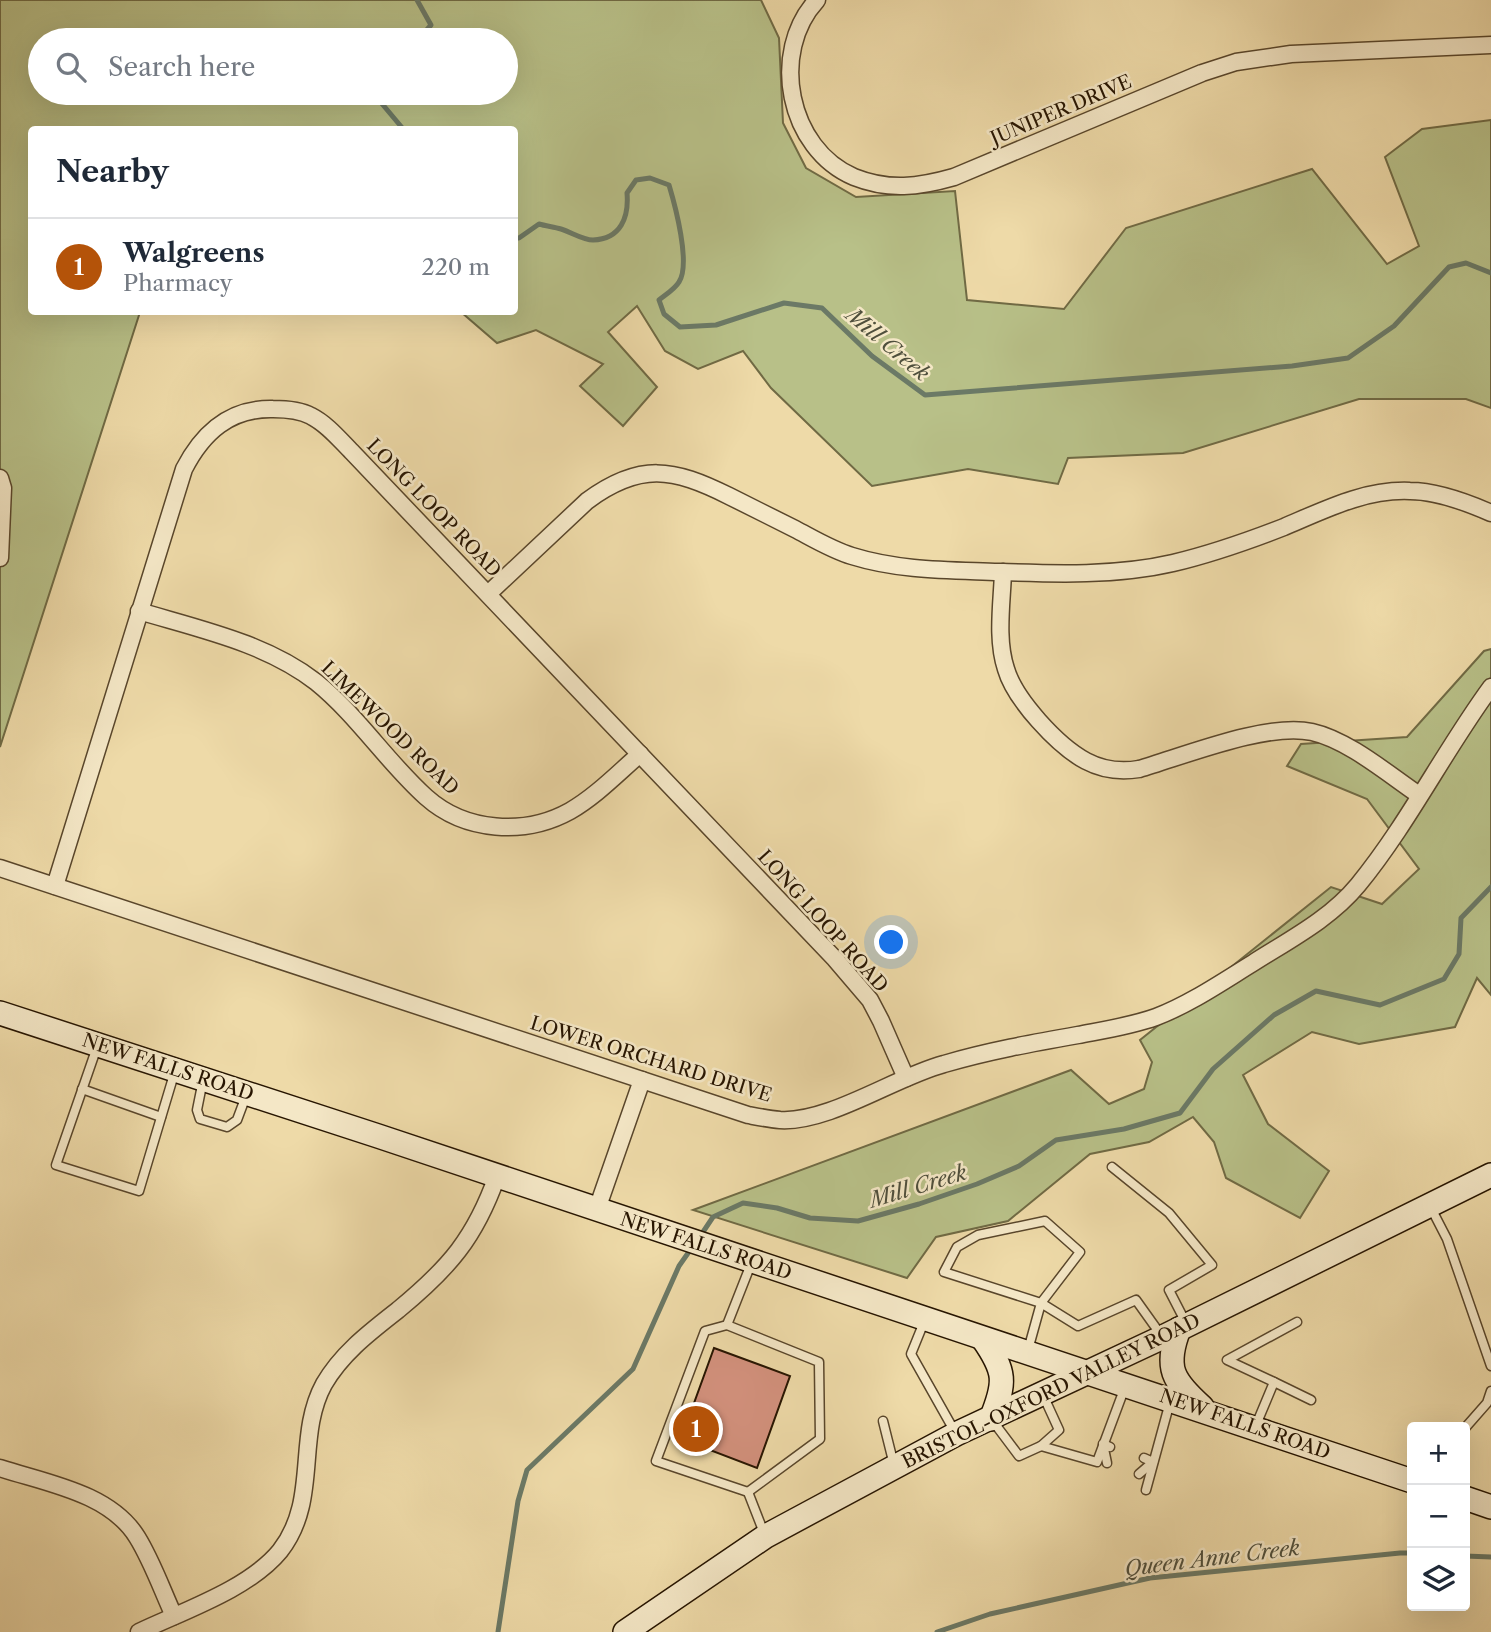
<!DOCTYPE html>
<meta charset="utf-8">
<style>
body{margin:0;font-family:"Libre Caslon Text",serif;background:#f2f2f3;color:#1f2937}
.controls{position:absolute;right:21px;bottom:21px;display:grid;overflow:hidden;border-radius:7px;box-shadow:0 7px 28px #0002}
.controls button{width:63px;height:63px;display:grid;place-items:center;padding:0;border:0;border-bottom:2px solid #e0e1e3;background:#fff;color:#1f2937;font:35px sans-serif}
.you{position:absolute;left:892px;top:943px;width:24px;height:24px;margin:-18px;border:5px solid #fff;border-radius:50%;background:#1a73e8;box-shadow:0 0 0 10px #1a73e833}
.badge{display:grid;place-items:center;width:46px;height:46px;border-radius:50%;background:#b45309;color:#fff;font-size:23px;font-weight:700}
.pin{position:absolute;translate:-50% -50%;border:4px solid #fff;box-shadow:0 2px 7px #0006}
.list{margin:0;padding:0;list-style:none}
h2{display:flex;justify-content:space-between;align-items:center;height:91px;margin:0;padding:0 28px;font-size:30px}
h2 small{font-size:23px;font-weight:400;color:#747a83}
.list li{display:grid;grid-template-columns:46px 1fr auto;gap:21px;align-items:center;box-sizing:border-box;height:98px;padding:0 28px;border-top:2px solid #e0e1e3}
.list b{display:block;font-size:26px;white-space:nowrap}
.list p{margin:0;font-size:23px;white-space:nowrap;color:#747a83}
.list em{font-size:23px;font-style:normal;color:#747a83}
.icon{flex:none;width:38px;height:38px;fill:none;stroke:currentColor;stroke-width:2;stroke-linecap:round;stroke-linejoin:round}
.map{position:relative;flex:none;width:1491px;height:1632px;overflow:hidden}
.search{position:absolute;background:#fff;box-shadow:0 7px 28px #0002;left:28px;top:28px;width:490px;height:77px;display:flex;align-items:center;gap:18px;box-sizing:border-box;padding:0 24px;border-radius:38px;color:#747a83;font-size:26px}
.panel{position:absolute;background:#fff;box-shadow:0 7px 28px #0002;left:28px;top:126px;width:490px;height:189px;border-radius:7px}
.map>svg:first-child{display:block}
.green{fill:#b8c088;stroke:#706a44;stroke-width:2;fill-rule:evenodd}
.lines{fill:none;stroke-linecap:round;stroke-linejoin:round}
.stream{stroke:#6b7966;stroke-width:5}
.building{fill:#d3917d;stroke:#271501;stroke-width:2}
.service-casing{stroke:#59462b;stroke-width:11}
.minor-casing{stroke:#59462b;stroke-width:19}
.secondary-casing{stroke:#271501;stroke-width:26}
.service{stroke:#f4e7c6;stroke-width:8}
.minor{stroke:#f4e7c6;stroke-width:16}
.secondary{stroke:#f4e7c6;stroke-width:23}
.labels{text-anchor:middle;dominant-baseline:central;stroke-width:5;stroke-linejoin:round;paint-order:stroke}
.street-label{font-size:19px;fill:#271501;stroke:#f4e7c6}
.water-label{font-size:21px;font-style:italic;fill:#4f4f3c;stroke:#f4e7c6}
</style>
<div class="map">
<svg width="1491" height="1632" viewBox="0 0 1491 1632">
<rect width="100%" height="100%" fill="#eedaa8"/>
<filter id="stains"><feTurbulence type="fractalNoise" baseFrequency=".00286" numOctaves="4"/><feColorMatrix values="0 0 0 0 .2 0 0 0 0 .09 0 0 0 0 .02 0 0 0 .5 -.17"/></filter>
<radialGradient id="worn" r=".72"><stop offset=".6" stop-color="#630" stop-opacity="0"/><stop offset="1" stop-color="#630" stop-opacity=".3"/></radialGradient>
<g class="green">
<path d="M0,0H761L779,38L783,123L806,168L856,197L955,191L967,300L1064,309L1126,228L1312,169L1387,264L1419,246L1385,157L1422,129L1491,120V408L1466,399H1359L1183,453L1068,458L1058,484L968,469L872,486L771,388L743,351L698,369L665,351L637,306L608,332L657,387L623,426L580,386L603,364L536,330L497,343L461,312H514V130H32V312H140L0,747ZM40,40H506V93H40Z"/>
<path d="M1491,649V995L1477,978L1455,1027L1359,1044L1312,1032L1243,1075L1268,1124L1329,1171L1300,1218L1226,1178L1214,1142L1193,1117L1149,1142L1090,1154L1008,1221L936,1237L907,1278L693,1210L1071,1070L1109,1104L1144,1089L1152,1062L1140,1040L1331,887L1382,904L1419,869L1367,799L1287,766L1301,744L1407,737L1484,651Z"/>
</g>
<g class="lines">
<g class="stream">
<path d="M417,0L431,25L418,40"/>
<path d="M373,93L404,130"/>
<path d="M514,238H519L539,224C546,226 554,227 561,229C571,232 583,240 593,240C621,239 629,217 627,193L636,180L650,178L669,185C675,205 691,264 679,282C675,289 665,295 659,300L664,314L680,327L716,325L784,303L822,308L872,356L925,395L1292,366L1348,358L1394,326L1449,267L1466,263L1491,273"/>
<path d="M699,1238L713,1217L743,1203L777,1208L810,1218L858,1221L919,1204L977,1184L1019,1166L1056,1140L1124,1129L1180,1113L1213,1069L1274,1015L1316,991L1380,1005L1444,979L1459,954L1461,918L1491,887"/>
<path d="M1465,1556L1491,1557"/>
<path d="M498,1632L518,1501L527,1470L633,1369L679,1266L693,1246"/>
<path d="M937,1632L990,1614L1150,1578L1400,1553H1412"/>
</g>
</g>
<path class="building" d="M714,1348L790,1376L757,1468L681,1439Z"/>
<g class="lines">
<defs>
<g id="service">
<path d="M97,1047L56,1165L139,1191L175,1071"/>
<path d="M203,1080L197,1110L200,1119L227,1127L237,1120L246,1096"/>
<path d="M82,1089L161,1117"/>
<path d="M1112,1167L1169,1213L1212,1265L1169,1290L1186,1323"/>
<path d="M1431,1208L1447,1239L1491,1366"/>
<path d="M751,1264L727,1325L819,1362L820,1439L748,1492L764,1533"/>
<path d="M924,1322L911,1354L955,1432"/>
<path d="M727,1325L705,1331L656,1461L748,1492"/>
<path d="M1028,1350L1041,1303L944,1272L957,1247L978,1235L1045,1221L1080,1252L1041,1303L1078,1326L1136,1300L1161,1335"/>
<path d="M1274,1382L1311,1400"/>
<path d="M992,1420L1019,1456L1041,1446L1097,1462L1125,1387"/>
<path d="M883,1421L894,1465"/>
<path d="M1256,1425L1274,1382L1227,1360L1297,1322"/>
<path d="M1465,1428L1487,1403L1491,1391"/>
<path d="M1041,1446L1059,1430L1043,1395"/>
<path d="M1107,1463L1103,1444L1110,1447"/>
<path d="M1139,1474L1153,1462L1144,1458"/>
<path d="M1146,1490L1170,1402"/>
</g>
<g id="minor">
<path d="M817,0C769,52 788,149 854,177C889,191 919,187 954,177L1202,73L1236,62L1291,54L1491,45"/>
<path d="M0,478L3,488L0,558"/>
<path d="M1003,572C1002,603 996,639 1006,669C1015,700 1058,746 1086,761C1103,770 1121,772 1139,769C1184,756 1267,722 1312,732C1348,740 1388,774 1419,795"/>
<path d="M488,594L587,501C640,462 673,468 729,496C751,507 773,518 795,529C814,539 832,550 852,556C900,571 950,570 999,572C1056,574 1117,576 1173,563C1211,554 1248,541 1284,527C1324,510 1365,489 1410,491C1437,491 1466,502 1491,513"/>
<path d="M139,611C199,629 266,643 316,682C357,715 387,762 426,797C465,832 525,836 570,811C596,796 618,773 640,754"/>
<path d="M0,868L748,1115C759,1117 769,1119 780,1120C829,1123 895,1077 944,1064C988,1051 1033,1043 1078,1035C1104,1030 1131,1026 1156,1017C1190,1004 1222,982 1253,963C1289,940 1330,919 1358,885C1408,824 1444,751 1491,687"/>
<path d="M55,886L184,469C203,432 230,408 273,409C285,409 300,410 311,416C327,424 340,440 352,452L835,959L870,1000L881,1021L906,1078"/>
<path d="M597,1209L642,1080"/>
<path d="M0,1468C46,1483 110,1493 137,1537C152,1561 162,1590 174,1616"/>
<path d="M139,1632C183,1611 249,1589 280,1551C320,1500 295,1437 324,1384C342,1353 370,1332 398,1310C449,1268 475,1238 497,1176"/>
</g>
<g id="secondary">
<path d="M0,1013L378,1136L1412,1481"/>
<path d="M1179,1329C1164,1368 1173,1381 1202,1407"/>
<path d="M983,1339C1006,1372 1006,1382 991,1419"/>
<path d="M1465,1498L1491,1507"/>
<path d="M625,1632L766,1536L956,1434L1163,1337L1491,1175"/>
</g>
</defs>
<use href="#service" class="service-casing"/>
<use href="#minor" class="minor-casing"/>
<use href="#secondary" class="secondary-casing"/>
<use href="#service" class="service"/>
<use href="#minor" class="minor"/>
<use href="#secondary" class="secondary"/>
</g>
<g class="labels">
<g class="street-label">
<text transform="translate(1061 110) rotate(-23)">JUNIPER DRIVE</text>
<text transform="translate(434 508) rotate(46)">LONG LOOP ROAD</text>
<text transform="translate(390 728) rotate(44)">LIMEWOOD ROAD</text>
<text transform="translate(823 921) rotate(48)">LONG LOOP ROAD</text>
<text transform="translate(651 1059) rotate(17)">LOWER ORCHARD DRIVE</text>
<text transform="translate(168 1067) rotate(18)">NEW FALLS ROAD</text>
<text transform="translate(706 1246) rotate(18)">NEW FALLS ROAD</text>
<text transform="translate(1051 1391) rotate(-26)">BRISTOL-OXFORD VALLEY ROAD</text>
<text transform="translate(1245 1424) rotate(19)">NEW FALLS ROAD</text>
</g>
<g class="water-label">
<text transform="translate(888 344) rotate(40)">Mill Creek</text>
<text transform="translate(918 1186) rotate(-17)">Mill Creek</text>
<text transform="translate(1212 1558) rotate(-7)">Queen Anne Creek</text>
</g>
</g>
<rect width="100%" height="100%" filter="url(#stains)"/>
<rect width="100%" height="100%" fill="url(#worn)"/>
</svg>
<div class="controls">
<button>+</button>
<button>−</button>
<button><svg class="icon" aria-label="layers" viewBox="0 0 24 24"><path d="M12 4l9 5-9 5-9-5zM3 14l9 5 9-5"/></svg></button>
</div>
<div class="you"></div>
<div class="pin badge" style="left:696px;top:1429px">1</div>
<div class="search"><svg class="icon" aria-label="search" viewBox="0 0 24 24"><circle cx="10" cy="10" r="6"/><path d="M15 15l6 6"/></svg>Search here</div>
<section class="panel">
<h2>Nearby<small></small></h2>
<ul class="list">
<li><span class="badge">1</span><div><b>Walgreens</b><p>Pharmacy</p></div><em>220 m</em></li>
</ul>
</section>
</div>
